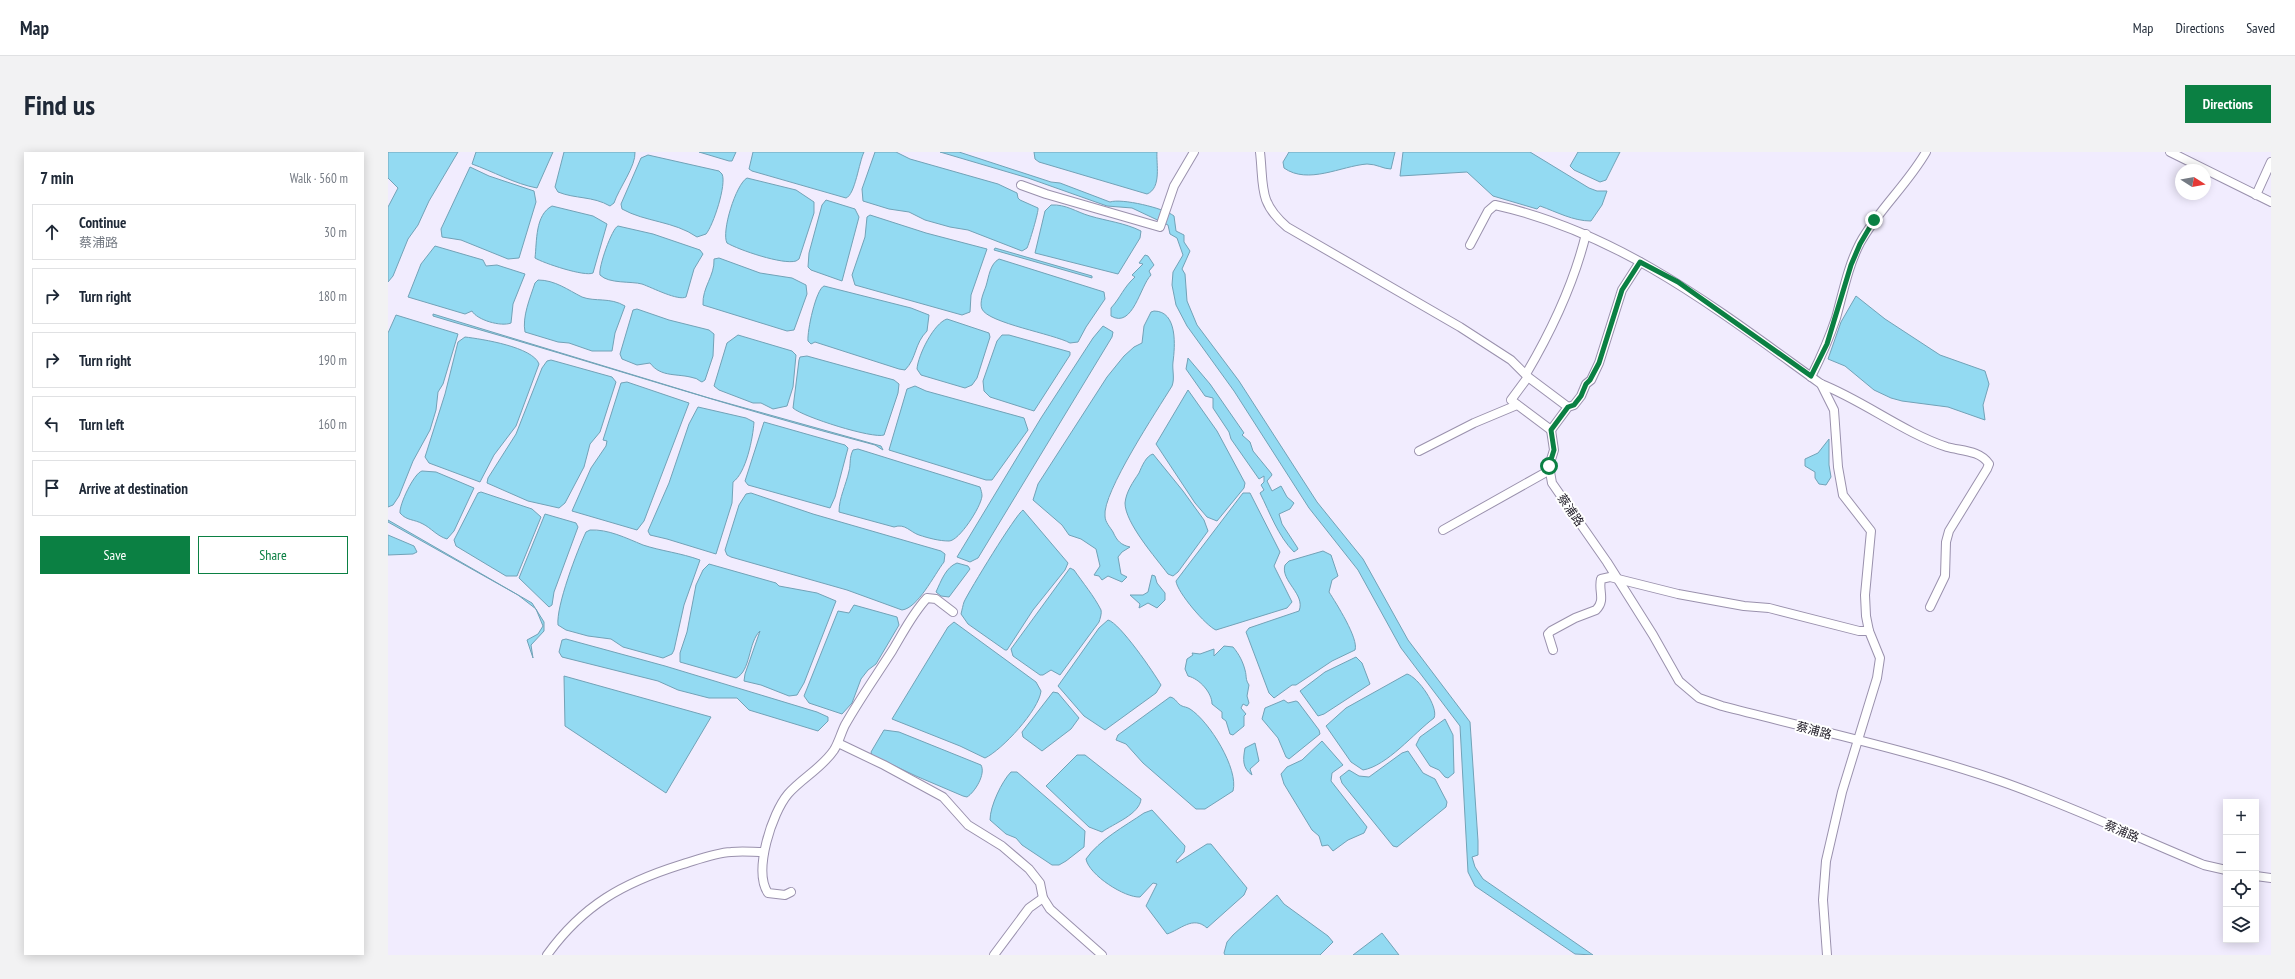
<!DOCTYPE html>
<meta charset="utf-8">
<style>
body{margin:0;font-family:"PT Sans Narrow","Noto Sans SC",sans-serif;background:#f2f2f3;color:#1f2937}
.controls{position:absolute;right:12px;bottom:12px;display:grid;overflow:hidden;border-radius:0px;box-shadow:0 2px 10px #0003}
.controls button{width:36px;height:36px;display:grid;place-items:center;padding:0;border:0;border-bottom:1px solid #e0e1e3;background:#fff;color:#1f2937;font:20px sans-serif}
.compass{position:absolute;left:1787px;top:12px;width:36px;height:36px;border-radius:50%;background:#fff;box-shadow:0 2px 10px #0003;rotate:101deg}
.stop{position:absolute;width:12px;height:12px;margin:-9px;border:3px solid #0b8043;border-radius:50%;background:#fff}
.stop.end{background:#0b8043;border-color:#fff;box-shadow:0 1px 4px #0008}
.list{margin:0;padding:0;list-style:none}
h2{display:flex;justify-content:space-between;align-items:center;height:52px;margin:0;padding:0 16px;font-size:17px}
h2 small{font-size:13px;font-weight:400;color:#747a83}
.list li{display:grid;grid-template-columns:26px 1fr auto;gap:12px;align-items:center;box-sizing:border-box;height:56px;margin:0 8px 8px;padding:0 8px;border:1px solid #e0e1e3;border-radius:0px}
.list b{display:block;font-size:15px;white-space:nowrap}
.list p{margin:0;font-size:13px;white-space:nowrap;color:#747a83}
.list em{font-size:13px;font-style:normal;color:#747a83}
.actions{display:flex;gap:8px;padding:12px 16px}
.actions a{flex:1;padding:9px 0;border:1px solid #0b8043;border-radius:0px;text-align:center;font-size:14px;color:#0b8043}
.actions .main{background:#0b8043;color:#fff}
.icon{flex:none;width:22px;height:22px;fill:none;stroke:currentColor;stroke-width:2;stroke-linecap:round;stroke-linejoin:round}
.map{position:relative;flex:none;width:1883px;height:803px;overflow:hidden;border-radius:0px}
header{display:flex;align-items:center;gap:24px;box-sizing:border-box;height:56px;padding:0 20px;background:#fff;border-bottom:1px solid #e0e1e3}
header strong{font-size:19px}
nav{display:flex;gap:22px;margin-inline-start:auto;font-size:14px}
.intro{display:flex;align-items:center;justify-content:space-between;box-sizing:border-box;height:96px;padding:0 24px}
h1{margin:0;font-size:28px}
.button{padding:10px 18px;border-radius:0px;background:#0b8043;color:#fff;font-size:14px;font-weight:700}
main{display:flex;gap:24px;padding:0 24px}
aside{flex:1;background:#fff;border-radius:0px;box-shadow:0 2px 10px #0003}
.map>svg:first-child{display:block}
.water{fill:#93daf2;stroke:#72a2b7}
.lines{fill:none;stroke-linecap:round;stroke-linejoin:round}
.street-casing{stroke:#9a91ad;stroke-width:10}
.street{stroke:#fff;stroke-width:8}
.route{stroke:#0b8043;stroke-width:5}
.labels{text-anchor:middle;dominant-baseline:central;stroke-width:4;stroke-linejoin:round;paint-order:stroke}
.street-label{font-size:12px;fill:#25212c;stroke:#fff}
</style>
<header>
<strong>Map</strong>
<nav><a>Map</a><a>Directions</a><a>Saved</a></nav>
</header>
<div class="intro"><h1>Find us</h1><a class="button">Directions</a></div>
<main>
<aside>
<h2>7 min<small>Walk · 560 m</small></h2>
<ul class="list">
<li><svg class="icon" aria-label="ahead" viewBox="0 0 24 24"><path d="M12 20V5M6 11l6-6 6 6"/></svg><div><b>Continue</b><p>蔡浦路</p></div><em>30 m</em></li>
<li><svg class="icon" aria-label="right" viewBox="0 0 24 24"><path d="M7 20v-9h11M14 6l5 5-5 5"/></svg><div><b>Turn right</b></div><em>180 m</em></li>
<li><svg class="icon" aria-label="right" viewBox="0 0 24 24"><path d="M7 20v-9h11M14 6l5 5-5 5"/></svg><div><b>Turn right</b></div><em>190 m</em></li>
<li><svg class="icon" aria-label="left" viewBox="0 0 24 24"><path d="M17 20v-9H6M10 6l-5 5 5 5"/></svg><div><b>Turn left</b></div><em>160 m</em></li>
<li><svg class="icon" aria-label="arrive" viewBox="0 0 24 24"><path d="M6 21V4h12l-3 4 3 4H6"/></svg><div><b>Arrive at destination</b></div></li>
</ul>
<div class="actions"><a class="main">Save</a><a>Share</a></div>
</aside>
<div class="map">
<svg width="1883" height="803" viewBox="0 0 1883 803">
<rect width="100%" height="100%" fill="#f1ecfe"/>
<g class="water">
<path d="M0,0H70L41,49L30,73L20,87L5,124L0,130V55L10,36L0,26Z"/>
<path d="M88,0H165L149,36C127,32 104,19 84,12Z"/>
<path d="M176,0H247C248,14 231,36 226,51L222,54C205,44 187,47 170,40L167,35Z"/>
<path d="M311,0H348L344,9H341Z"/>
<path d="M365,0H476C471,10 467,43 458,46L364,19L361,17Z"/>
<path d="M487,0H508L522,7L610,32L629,41L630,46L632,48L650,56C651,59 641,92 639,96L634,99L580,78L562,75L537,68L521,60L501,57L475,49L474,37Z"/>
<path d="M552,0H571L663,30L672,31L722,50C733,46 776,56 786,64L788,79L796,83V90L802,99L794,117L797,122L799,149L809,173L851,229L929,350L975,407L1020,488L1082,570L1090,689V703L1084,705L1087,715L1095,727L1205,803L1187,802L1087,734L1080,720L1072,574L1013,496L970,418L921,356L846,239L799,174L788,153L784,133L785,120L795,103L789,86L782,82L780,73L744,56L719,54L640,26Z"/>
<path d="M646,0H769C768,11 774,36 759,42L651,10L647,7Z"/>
<path d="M901,0H1007L1003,17C995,17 989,12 979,12C953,14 920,33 896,16L895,10Z"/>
<path d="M1015,0H1142L1201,36L1209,39H1219L1214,53L1203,69C1185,69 1169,60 1152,54L1149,57L1105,44L1079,20L1012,24Z"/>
<path d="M1190,0H1232L1218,28L1212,30L1186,18L1182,14Z"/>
<path d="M260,3L331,19L334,22C339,32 325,74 318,82L309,85C286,69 257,70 234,57L233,52L253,6Z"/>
<path d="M82,15L101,24L146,39L148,50L131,106L120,107L73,88L54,85L53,77Z"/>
<path d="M359,26L408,38L426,50V61L411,107L408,109C395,113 351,98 339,91C333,80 348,32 359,26Z"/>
<path d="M438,48L467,57L471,65L454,129L423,118L420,115L421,101L434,53Z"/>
<path d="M663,53C678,52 688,60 702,64C719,69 737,71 753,79L752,86L730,122L647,101L657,59Z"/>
<path d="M164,54L205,64L219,72L205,121C197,125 155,111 147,106C149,89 147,63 164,54Z"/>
<path d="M482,63L538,81L599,97L583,143L582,160L574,163L467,133L464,123L477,85L479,65Z"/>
<path d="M230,74L265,82L312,98L315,102L306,117L298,145C290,149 265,136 254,132C243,129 221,132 212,123C210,116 224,76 230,74Z"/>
<path d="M47,94L95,108L98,114L109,113L137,122L125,152L123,171C113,175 89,168 84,159L77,162L20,145L33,112Z"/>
<path d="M607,96L704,124V126L606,98Z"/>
<path d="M757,103L760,104L766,113L761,119L763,123C752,134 745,177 723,164V156C733,145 735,136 747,125L744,123L755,112L751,111Z"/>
<path d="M331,106L372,121L404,126L418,133L419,142L406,178L399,179L315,153C314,135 327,124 326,107Z"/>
<path d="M611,107L716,140L717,147L698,175L690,190L682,191C666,182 600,171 594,157C591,150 596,140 598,134C601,124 602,112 611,107Z"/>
<path d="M150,128C167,128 180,138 194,145C207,150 222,145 237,154L227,181L224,199H204L181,191L170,190L137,180C134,165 142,146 147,131Z"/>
<path d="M436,134L523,156L541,163L539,179C526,192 529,206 517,218L511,217L427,190L423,192L420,189C419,179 428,137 436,134Z"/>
<path d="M1468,144L1497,167L1552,203L1597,219L1601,232L1595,253L1597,268L1560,255L1514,249L1503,246L1486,238L1457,214L1440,207L1453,170Z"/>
<path d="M249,157L281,168L321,178L326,182L325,204L317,228L314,230C311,229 309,226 306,226C290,221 273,226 262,211L249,213L234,207L232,202L245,158Z"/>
<path d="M766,159C790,159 787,195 785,210C784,218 787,226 784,234C770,257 714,341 717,364C717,370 722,375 725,380C729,389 733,393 742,395L734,400L730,405L733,422L739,425L734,430L720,424L714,428L711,424L706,423L712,414L708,397L693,387L681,383L674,373L645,348L650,332L719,225L736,204L746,195L754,191L756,174L763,160Z"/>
<path d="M45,162L321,246L493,294L495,298L487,293C345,256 206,210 65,170L45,164Z"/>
<path d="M8,163L70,182L55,232L50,240L48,258L42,278L25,309L11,344L5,353L0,355V181Z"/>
<path d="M559,167L601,181L602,185L589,226L584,233L577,236L533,223L529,217C530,203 546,171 559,167Z"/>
<path d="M715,174L725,180L724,185L590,406L582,410L569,405L653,266L705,186Z"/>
<path d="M350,183L404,199L408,203L405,235L399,254L385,257L373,251H365L331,238L326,234L339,191Z"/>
<path d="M614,183H621L682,200V203L646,259L602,245L596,239L595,229L609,189Z"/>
<path d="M77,185C94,187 145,195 151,212L128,274L106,303L92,330L41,311L37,305L57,242L70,190Z"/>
<path d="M419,204L506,228L511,232L510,241L496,283C485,287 415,265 405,256L411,208L412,205Z"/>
<path d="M800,206L822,232L856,281L854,283L862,290L865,299L883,321L884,323L879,329L884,339L893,334L899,345L906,351L902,357L891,362L894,372L909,395L910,397L906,400C890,384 882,361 872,341L876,338L873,333L876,330V324L871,327L843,287L841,280L825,256V246L817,244L798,217Z"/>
<path d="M163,208L224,225L228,230L212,280L202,292L196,315L177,351L171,356L140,349L99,331L100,326L128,282L154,216L159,209Z"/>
<path d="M239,230L301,251L256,369L249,378L184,359L203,316L218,294L219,289L215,288L233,231Z"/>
<path d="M527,234L538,239L636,266L640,278L604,328H598L501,298L519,237Z"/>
<path d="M800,238L829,279L857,331L856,336L829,369L819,365L807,351L768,292Z"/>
<path d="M310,255L358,266L366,270C365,286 358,321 345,330L344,351L328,402L279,387L262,383L260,379L281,331L301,272Z"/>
<path d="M376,270L457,293L460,296L447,345L442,356L360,333L357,329Z"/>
<path d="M1441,287V313L1443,325L1438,333L1431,332L1427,326V320L1417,314V307L1430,301Z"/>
<path d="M470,297L592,335C593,338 594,341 594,344C593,355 571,389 561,389C551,389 540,386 531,383C522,380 517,371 506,375L451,360C451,346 458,333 461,319C463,312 461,306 465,298Z"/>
<path d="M765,302L795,339L816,368L820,379L790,420L785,424L780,422C768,406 737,371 737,351C738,340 745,330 751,321C754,314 758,304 765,302Z"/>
<path d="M34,319L48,320L86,336L66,379L59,387C49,384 43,376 35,372C26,367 19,369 12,361C11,353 26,321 34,319Z"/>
<path d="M93,340L144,357L153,365L129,424H118L68,394L66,388L90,341Z"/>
<path d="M363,341L425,362L553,399L557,402L556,410C546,423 530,456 514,458L459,438L343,405L339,403L337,398L351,353L358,342Z"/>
<path d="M855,341H862L892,400L886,414L904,450L899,456L828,478C818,474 789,440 788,429Z"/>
<path d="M635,358L680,411L677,418L645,458L619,498H617L580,472L573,462C574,458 575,453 576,450C581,439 628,362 635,358Z"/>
<path d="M157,362L188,371L190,375L166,440L164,453L161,455L131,426Z"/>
<path d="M0,368L144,451L156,470V479L143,493L145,506L139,488L150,482L155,474L148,457L130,443L0,370Z"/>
<path d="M202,378C220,377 238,386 255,393C273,399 293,401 312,408L296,453L286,498L284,502L275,506L235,495L223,487L200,484L178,478L170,473C168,454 189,399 198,380Z"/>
<path d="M0,383L26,394L29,400L25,402L0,403Z"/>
<path d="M935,399L943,403L950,424L944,428L941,440C948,451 971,487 967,498L944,509L908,533H904L886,546L881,541L858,480L861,476L911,459C918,442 892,429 897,413L901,409Z"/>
<path d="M569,411L580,414L582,417L561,445L553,444L548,440C553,429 558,415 569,411Z"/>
<path d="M321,412L388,431L391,434L429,441L448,449L416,531L409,543L401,544L373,533L356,529L357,522L372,479C360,490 363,519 348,526L292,510V501L299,480L308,433L315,418Z"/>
<path d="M682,416L686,418C695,431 706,444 713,458C714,461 712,467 711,470L672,523L663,518L655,523H652L625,504L623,497Z"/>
<path d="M764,423L767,424L769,431L777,441V448L769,456L760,451L751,456L752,452L742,443H755L760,440Z"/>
<path d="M466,453L509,465L511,473L488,512L480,518L473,527L464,551L454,562L421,551L416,544L450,459L461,461Z"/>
<path d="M720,468C732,471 766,521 773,533L768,541L717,578L696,564L670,534L711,476Z"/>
<path d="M566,470L648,530L653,539C651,558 614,598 597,606L572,594L504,567L560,475Z"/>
<path d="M178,487L277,514L429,560L440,565V569L430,579L361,558L349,546H321L290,538L270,529L174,505L171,500L174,488Z"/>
<path d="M836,494L845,495C851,502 855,510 857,518C859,525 857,527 861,533L859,544L861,551L859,554L855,552L853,556L858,562L856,564V574L845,583L842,582L838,569L834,566V560L824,552C824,541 812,527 800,524L797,517L799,507L805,503L804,501L812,502L826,497V504Z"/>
<path d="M968,505L974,511L982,532L936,562L930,564L912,539L937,520Z"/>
<path d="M1019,522C1030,525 1051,555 1046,566C1026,581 999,614 975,618L963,610L938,574L958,556Z"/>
<path d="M176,524L323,565L278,641L177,574Z"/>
<path d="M665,540L670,541L691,566L683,577L654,599L635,585L634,580Z"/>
<path d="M782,545C788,546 789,552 794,554C796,555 799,555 802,557C821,569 851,617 845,639L817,657H808L755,611L738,592L728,588L730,583Z"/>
<path d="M896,548L900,551L908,549L910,550L931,578L932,582L901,607L898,605L890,586L874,567L877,556Z"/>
<path d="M1057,567L1065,583L1066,621L1060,626L1057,625L1051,618L1042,614L1028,593L1032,585Z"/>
<path d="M496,578L511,580L593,613C598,622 587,640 579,645L575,644L528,624L484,603L483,600Z"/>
<path d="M934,589L955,613L944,621L943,629L979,675L976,681L960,688L945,699L940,693L934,694L931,684L924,678L896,632L893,622L899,615L914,608Z"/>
<path d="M867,591L871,609L862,617L864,623C854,616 855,607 857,596Z"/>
<path d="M1020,599L1035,621L1047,627L1059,650L1058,655L1009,695L1005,694L954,631L952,625L961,618L971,624L981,625L1014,601Z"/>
<path d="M689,603H697L753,647C752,662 725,672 714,680L701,675L658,634Z"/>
<path d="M623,620H629L697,679L696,695L678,709L671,713H664L634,693L628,686L618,682L602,668C602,654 614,629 623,620Z"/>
<path d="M764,658L797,694L796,700L788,709L789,711L819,692H823L859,736L856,743L819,776C805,763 792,778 779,782L758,754L769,732L765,731L752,745C737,746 701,723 698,707C711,688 737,674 756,661Z"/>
<path d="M889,743L896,752L940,784L945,790L932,803H837L836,801L839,790L845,783Z"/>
<path d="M994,781L1011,803H965Z"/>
</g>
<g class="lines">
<defs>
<g id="street">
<path d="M872,0C876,35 870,50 899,75L1072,175L1123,208L1140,225"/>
<path d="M1782,0L1883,50"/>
<path d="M633,33L658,42L772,75L786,34L806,0"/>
<path d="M1868,43L1883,10"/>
<path d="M1082,93L1100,59L1107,53C1233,81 1330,158 1433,232C1476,249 1516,281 1559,295C1573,299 1592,298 1601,312L1599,317L1561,379L1558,390L1557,424L1542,455"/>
<path d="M1138,222C1164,178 1186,131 1198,82"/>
<path d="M1423,225C1433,205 1441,187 1448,166C1455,141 1460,114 1472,91C1490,58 1519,33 1538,0"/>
<path d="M1433,232L1446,258L1450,315L1455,343L1483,379L1477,443L1478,464L1481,479L1492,506L1489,526L1454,640L1438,709L1435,748L1439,803"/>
<path d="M1180,255L1140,225L1123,248L1163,278L1180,255L1186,253L1193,244L1198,232L1203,228L1211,211L1234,138L1252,110"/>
<path d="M1163,278L1166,298L1161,314L1164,331L1219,410L1265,483L1291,529L1311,546L1334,554C1427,578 1521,598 1612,629C1681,653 1748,685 1816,713L1838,718"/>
<path d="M1031,299L1086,271L1129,253"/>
<path d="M1055,378L1162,318"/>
<path d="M1165,498L1160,482L1163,479L1187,466L1208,458C1218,448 1210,439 1213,427L1222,425L1290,442L1356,454L1381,456L1471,479H1481"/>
<path d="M450,591L496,613L555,645L580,673L614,694L641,717L652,731L655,746L662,757L714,803"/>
<path d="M1868,724L1883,726"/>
<path d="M403,740L397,743L380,741C365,719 384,661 400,642C414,626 434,616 446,598C451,590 453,581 457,573C471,548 488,524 504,499C515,481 524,462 539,446L548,447L565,460"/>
<path d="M159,803C195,753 235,731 292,713C309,708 326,701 343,700C354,699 365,700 376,700"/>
<path d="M606,803L641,756L655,746"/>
</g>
</defs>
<use href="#street" class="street-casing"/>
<use href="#street" class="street"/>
</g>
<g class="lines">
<path class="route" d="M1161,314L1166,298L1163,278L1180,255L1186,253L1193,244L1198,232L1202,228L1211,211L1234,138L1252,110L1290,130L1423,224L1439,192L1463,113L1472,92L1486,68"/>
</g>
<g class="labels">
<g class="street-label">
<text transform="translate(1183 358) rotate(55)">蔡浦路</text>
<text transform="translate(1426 578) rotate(15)">蔡浦路</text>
<text transform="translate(1734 679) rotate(23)">蔡浦路</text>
</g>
</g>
</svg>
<div class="controls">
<button>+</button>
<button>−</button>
<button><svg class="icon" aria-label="locate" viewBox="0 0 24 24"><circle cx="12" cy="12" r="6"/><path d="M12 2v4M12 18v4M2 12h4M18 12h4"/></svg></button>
<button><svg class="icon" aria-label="layers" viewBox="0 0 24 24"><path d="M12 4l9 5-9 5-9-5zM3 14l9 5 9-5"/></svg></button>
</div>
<svg class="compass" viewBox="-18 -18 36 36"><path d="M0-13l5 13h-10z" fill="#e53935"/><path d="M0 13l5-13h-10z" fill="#747a83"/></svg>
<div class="stop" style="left:1161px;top:314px"></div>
<div class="stop end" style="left:1486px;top:68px"></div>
</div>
</main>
